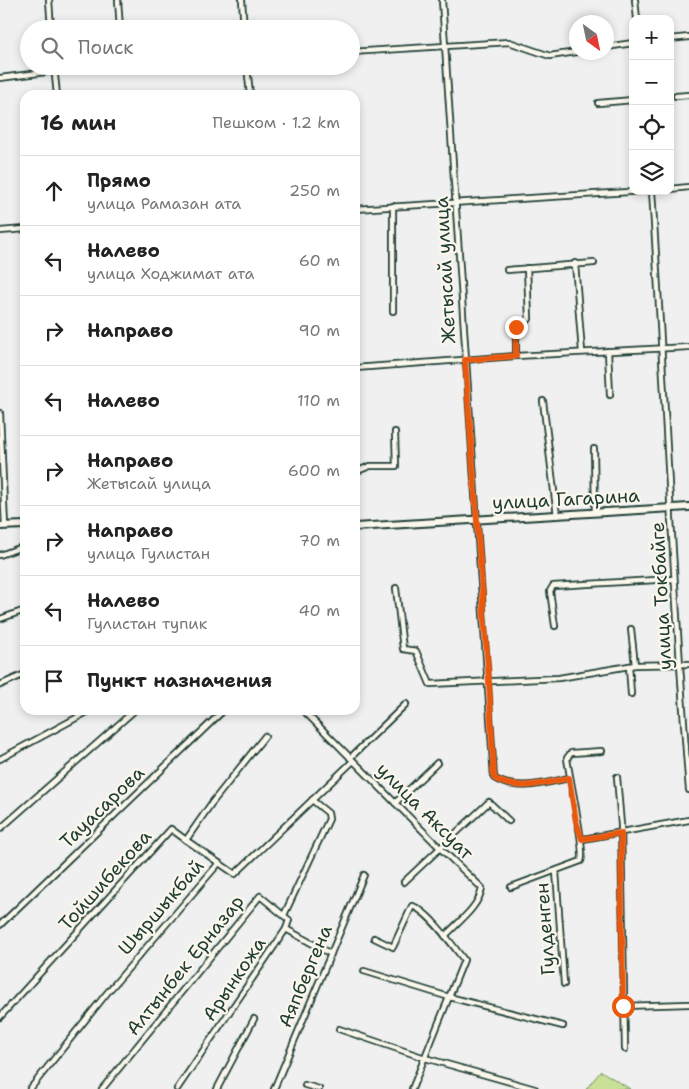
<!DOCTYPE html>
<html lang="ru">
<meta charset="utf-8">
<style>
body{margin:0;font-family:"Shantell Sans",sans-serif;background:#f2f2f2;color:#222}
.controls{position:absolute;right:15px;top:15px;display:grid;overflow:hidden;border-radius:10px;box-shadow:0 2px 8px #0003}
.controls button{width:45px;height:45px;display:grid;place-items:center;padding:0;border:0;border-bottom:1px solid #e0e0e0;background:#fff;color:#222;font:25px sans-serif}
.compass{position:absolute;left:569px;top:15px;width:45px;height:45px;border-radius:50%;background:#fff;box-shadow:0 2px 8px #0003;rotate:147deg}
.stop{position:absolute;width:15px;height:15px;margin:-11px;border:4px solid #ea580c;border-radius:50%;background:#fff}
.stop.end{background:#ea580c;border-color:#fff;box-shadow:0 1px 5px #0008}
.list{margin:0;padding:0;list-style:none}
h2{display:flex;justify-content:space-between;align-items:center;height:65px;margin:0;padding:0 20px;font-size:21px}
h2 small{font-size:16px;font-weight:400;color:#767676}
.list li{display:grid;grid-template-columns:32px 1fr auto;gap:15px;align-items:center;box-sizing:border-box;height:70px;padding:0 20px;border-top:1px solid #e0e0e0}
.list b{display:block;font-size:19px;white-space:nowrap}
.list p{margin:0;font-size:16px;white-space:nowrap;color:#767676}
.list em{font-size:16px;font-style:normal;color:#767676}
.icon{flex:none;width:28px;height:28px;fill:none;stroke:currentColor;stroke-width:2;stroke-linecap:round;stroke-linejoin:round}
.map{position:relative;flex:none;width:689px;height:1089px;overflow:hidden}
.search{position:absolute;background:#fff;box-shadow:0 2px 8px #0003;left:20px;top:20px;width:340px;height:55px;display:flex;align-items:center;gap:12px;box-sizing:border-box;padding:0 18px;border-radius:28px;color:#767676;font-size:19px}
.panel{position:absolute;background:#fff;box-shadow:0 2px 8px #0003;left:20px;top:90px;width:340px;height:625px;border-radius:15px}
.map>svg:first-child{display:block}
.green{fill:#c9e196;stroke:#748f65}
.lines{fill:none;stroke-linecap:round;stroke-linejoin:round}
.street-casing{stroke:#1f3d34;stroke-width:8}
.secondary-casing{stroke:#1f3d34;stroke-width:10}
.street{stroke:#fbf7ec;stroke-width:4.5}
.secondary{stroke:#fbf7ec;stroke-width:6}
.route{stroke:#ea580c;stroke-width:6}
.labels{text-anchor:middle;dominant-baseline:central;stroke-width:4.5;stroke-linejoin:round;paint-order:stroke}
.street-label{font-size:19px;fill:#1f3d34;stroke:#fbf7ec}
</style>
<div class="map">
<svg width="689" height="1089" viewBox="0 0 689 1089">
<rect width="100%" height="100%" fill="#eff0ef"/>
<filter id="ink" filterUnits="userSpaceOnUse"><feTurbulence type="fractalNoise" baseFrequency=".02" numOctaves="2"/><feDisplacementMap in="SourceGraphic" scale="10" xChannelSelector="R" yChannelSelector="G"/><feConvolveMatrix kernelMatrix="1 2 1 2 8 2 1 2 1" color-interpolation-filters="sRGB"/></filter>
<g filter="url(#ink)">
<path class="green" d="M601,1071L630,1089H586Z"/>
<g class="lines">
<defs>
<g id="street">
<path d="M49,0L51,29"/>
<path d="M118,0L120,29"/>
<path d="M242,0L244,29"/>
<path d="M442,0L494,778C515,792 545,783 569,778"/>
<path d="M635,0L637,19"/>
<path d="M670,39L689,37"/>
<path d="M606,47L633,43"/>
<path d="M351,52L509,42L550,56L576,52"/>
<path d="M54,66L57,95"/>
<path d="M247,66L250,95"/>
<path d="M0,78L54,71L116,66"/>
<path d="M676,96L689,95"/>
<path d="M598,103L633,100"/>
<path d="M670,189L689,187"/>
<path d="M652,191C665,391 673,591 689,790"/>
<path d="M355,209L645,191"/>
<path d="M0,231L25,229"/>
<path d="M575,263L582,352"/>
<path d="M507,270L594,263"/>
<path d="M393,311V206"/>
<path d="M608,351L610,395"/>
<path d="M516,356V327L529,319L527,268"/>
<path d="M355,368L516,356L689,347"/>
<path d="M543,401L557,516"/>
<path d="M0,413L5,526"/>
<path d="M594,449L595,512"/>
<path d="M355,472L370,466H396L395,432"/>
<path d="M0,555L25,546"/>
<path d="M396,588L403,649L416,651L430,684L559,678L635,665L689,664"/>
<path d="M355,611V616"/>
<path d="M0,619L25,610"/>
<path d="M555,626L550,591L553,586L673,579"/>
<path d="M631,629L635,665"/>
<path d="M629,666L631,694"/>
<path d="M0,685L25,674"/>
<path d="M303,710L439,847L482,888C479,907 458,922 445,936"/>
<path d="M350,758L406,704"/>
<path d="M0,759L91,710"/>
<path d="M617,777L621,825L625,1049"/>
<path d="M395,803L437,763"/>
<path d="M0,829L135,710"/>
<path d="M583,839L689,820"/>
<path d="M186,840L219,863"/>
<path d="M556,871L564,984"/>
<path d="M404,882L489,802L509,821"/>
<path d="M511,887L581,861C586,851 569,776 567,758L571,753L602,751"/>
<path d="M284,915L329,819L328,813L312,800"/>
<path d="M0,925L224,710"/>
<path d="M374,938L393,947L412,906C428,910 454,947 464,960L412,1089"/>
<path d="M364,971L449,997L563,1026"/>
<path d="M623,1006L689,1004"/>
<path d="M0,1017L171,829L186,840L211,804L265,736"/>
<path d="M339,1029L425,1058L535,1089"/>
<path d="M305,1085L319,1089"/>
<path d="M30,1089L107,993L219,863L235,874L353,761"/>
<path d="M102,1089L260,896L289,920L286,929"/>
<path d="M177,1089L286,929L331,954"/>
<path d="M217,1089L254,1019"/>
<path d="M274,1089L364,875"/>
</g>
<g id="secondary">
<path d="M0,526L25,525"/>
<path d="M355,527L689,507"/>
</g>
</defs>
<use href="#street" class="street-casing"/>
<use href="#secondary" class="secondary-casing"/>
<use href="#street" class="street"/>
<use href="#secondary" class="secondary"/>
</g>
</g>
<g class="lines" filter="url(#ink)">
<path class="route" d="M516,327V356L465,360L489,682L494,778C515,792 545,783 569,778L576,821L582,839L621,833L623,1006"/>
</g>
<g class="labels">
<g class="street-label">
<text transform="translate(445 270) rotate(-93)">Жетысай улица</text>
<text transform="translate(566 499) rotate(-3)">улица Гагарина</text>
<text transform="translate(661 596) rotate(-93)">улица Токбайге</text>
<text transform="translate(102 807) rotate(-44)">Тауасарова</text>
<text transform="translate(425 811) rotate(45)">улица Аксуат</text>
<text transform="translate(105 880) rotate(-48)">Тойшибекова</text>
<text transform="translate(161 907) rotate(-49)">Шыршыкбай</text>
<text transform="translate(545 929) rotate(-94)">Гулденген</text>
<text transform="translate(185 965) rotate(-51)">Алтынбек Ерназар</text>
<text transform="translate(305 976) rotate(-67)">Аяпбергена</text>
<text transform="translate(234 979) rotate(-56)">Арынкожа</text>
</g>
</g>
</svg>
<div class="controls">
<button>+</button>
<button>−</button>
<button><svg class="icon" aria-label="locate" viewBox="0 0 24 24"><circle cx="12" cy="12" r="6"/><path d="M12 2v4M12 18v4M2 12h4M18 12h4"/></svg></button>
<button><svg class="icon" aria-label="layers" viewBox="0 0 24 24"><path d="M12 4l9 5-9 5-9-5zM3 14l9 5 9-5"/></svg></button>
</div>
<svg class="compass" viewBox="-18 -18 36 36"><path d="M0-13l5 13h-10z" fill="#e53935"/><path d="M0 13l5-13h-10z" fill="#767676"/></svg>
<div class="stop" style="left:623px;top:1006px"></div>
<div class="stop end" style="left:516px;top:327px"></div>
<div class="search"><svg class="icon" aria-label="search" viewBox="0 0 24 24"><circle cx="10" cy="10" r="6"/><path d="M15 15l6 6"/></svg>Поиск</div>
<section class="panel">
<h2>16 мин<small>Пешком · 1.2 km</small></h2>
<ul class="list">
<li><svg class="icon" aria-label="ahead" viewBox="0 0 24 24"><path d="M12 20V5M6 11l6-6 6 6"/></svg><div><b>Прямо</b><p>улица Рамазан ата</p></div><em>250 m</em></li>
<li><svg class="icon" aria-label="left" viewBox="0 0 24 24"><path d="M17 20v-9H6M10 6l-5 5 5 5"/></svg><div><b>Налево</b><p>улица Ходжимат ата</p></div><em>60 m</em></li>
<li><svg class="icon" aria-label="right" viewBox="0 0 24 24"><path d="M7 20v-9h11M14 6l5 5-5 5"/></svg><div><b>Направо</b></div><em>90 m</em></li>
<li><svg class="icon" aria-label="left" viewBox="0 0 24 24"><path d="M17 20v-9H6M10 6l-5 5 5 5"/></svg><div><b>Налево</b></div><em>110 m</em></li>
<li><svg class="icon" aria-label="right" viewBox="0 0 24 24"><path d="M7 20v-9h11M14 6l5 5-5 5"/></svg><div><b>Направо</b><p>Жетысай улица</p></div><em>600 m</em></li>
<li><svg class="icon" aria-label="right" viewBox="0 0 24 24"><path d="M7 20v-9h11M14 6l5 5-5 5"/></svg><div><b>Направо</b><p>улица Гулистан</p></div><em>70 m</em></li>
<li><svg class="icon" aria-label="left" viewBox="0 0 24 24"><path d="M17 20v-9H6M10 6l-5 5 5 5"/></svg><div><b>Налево</b><p>Гулистан тупик</p></div><em>40 m</em></li>
<li><svg class="icon" aria-label="arrive" viewBox="0 0 24 24"><path d="M6 21V4h12l-3 4 3 4H6"/></svg><div><b>Пункт назначения</b></div></li>
</ul>
</section>
</div>
